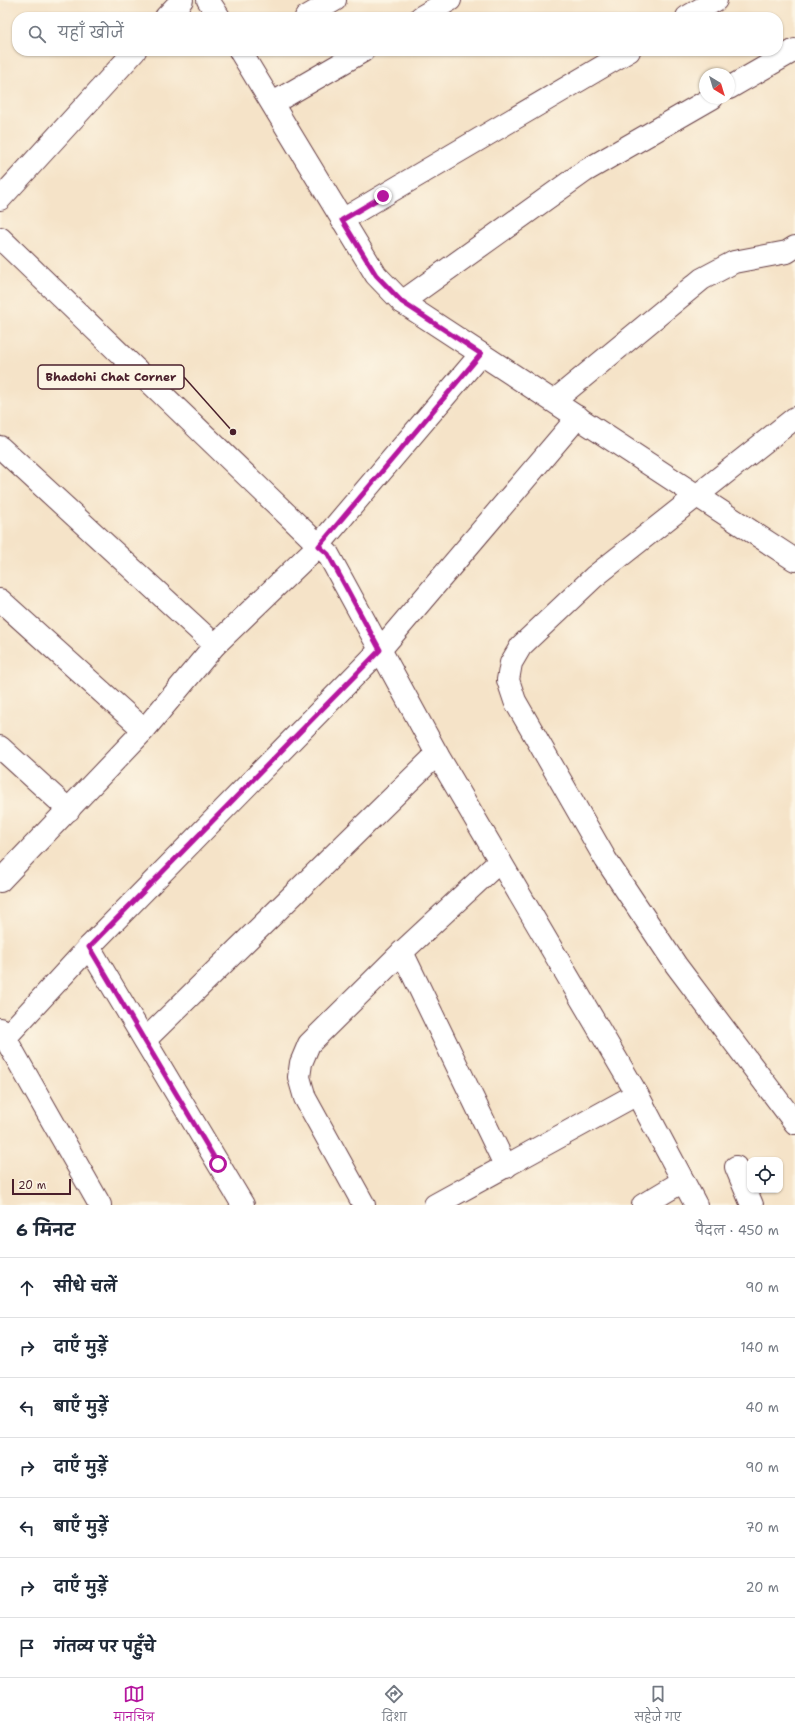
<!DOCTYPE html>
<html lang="hi">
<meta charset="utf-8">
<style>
body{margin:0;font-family:"Shantell Sans","Playpen Sans Deva",sans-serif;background:#f2f2f3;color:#1f2937}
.controls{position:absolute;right:12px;bottom:12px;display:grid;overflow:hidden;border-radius:8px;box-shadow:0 1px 3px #0004}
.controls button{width:36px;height:36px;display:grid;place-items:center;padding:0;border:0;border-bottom:1px solid #e0e1e3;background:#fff;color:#1f2937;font:20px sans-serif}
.compass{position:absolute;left:699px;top:68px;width:36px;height:36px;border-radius:50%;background:#fff;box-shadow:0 1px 3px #0004;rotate:142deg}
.scale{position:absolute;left:12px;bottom:10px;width:59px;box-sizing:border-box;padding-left:4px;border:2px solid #4a1f2b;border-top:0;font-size:11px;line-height:14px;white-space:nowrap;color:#4a1f2b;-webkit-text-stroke:3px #fcf5e5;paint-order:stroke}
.stop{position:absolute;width:12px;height:12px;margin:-9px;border:3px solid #b5179e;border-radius:50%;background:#fff}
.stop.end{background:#b5179e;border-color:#fff;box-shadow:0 1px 4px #0008}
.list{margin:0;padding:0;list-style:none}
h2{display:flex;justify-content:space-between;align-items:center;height:52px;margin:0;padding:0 16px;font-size:17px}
h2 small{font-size:13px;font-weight:400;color:#747a83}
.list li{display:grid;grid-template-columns:26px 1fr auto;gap:12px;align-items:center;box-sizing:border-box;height:60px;padding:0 16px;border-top:1px solid #e0e1e3}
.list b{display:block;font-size:15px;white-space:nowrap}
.list em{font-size:13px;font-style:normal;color:#747a83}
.icon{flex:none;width:22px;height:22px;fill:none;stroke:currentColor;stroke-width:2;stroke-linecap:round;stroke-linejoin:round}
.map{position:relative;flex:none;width:795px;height:1205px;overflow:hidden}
.search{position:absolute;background:#fff;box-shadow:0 1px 3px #0004;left:12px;right:12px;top:12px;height:44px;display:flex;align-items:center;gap:10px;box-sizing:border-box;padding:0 14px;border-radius:16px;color:#747a83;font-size:15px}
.sheet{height:472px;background:#fff}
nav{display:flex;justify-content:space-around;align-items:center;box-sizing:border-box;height:56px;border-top:1px solid #e0e1e3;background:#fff;font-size:11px;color:#747a83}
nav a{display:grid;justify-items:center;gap:2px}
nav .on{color:#b5179e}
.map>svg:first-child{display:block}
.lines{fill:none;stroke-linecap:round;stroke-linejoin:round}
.minor-casing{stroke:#643c43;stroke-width:24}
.minor{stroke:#fff;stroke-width:22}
.route{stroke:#b5179e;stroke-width:5}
.leader{fill:none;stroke:#4a1f2b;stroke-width:1.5}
.callout-dot{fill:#4a1f2b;stroke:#fcf5e5;stroke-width:1.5}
.callout{fill:#fcf5e5;stroke:#4a1f2b;stroke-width:1.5}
.callout-label{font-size:12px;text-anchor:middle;font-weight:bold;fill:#4a1f2b}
</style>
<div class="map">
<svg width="795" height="1205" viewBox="0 0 795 1205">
<rect width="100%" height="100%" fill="#fcf5e5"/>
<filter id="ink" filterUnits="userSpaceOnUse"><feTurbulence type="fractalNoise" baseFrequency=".025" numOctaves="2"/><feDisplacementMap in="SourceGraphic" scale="8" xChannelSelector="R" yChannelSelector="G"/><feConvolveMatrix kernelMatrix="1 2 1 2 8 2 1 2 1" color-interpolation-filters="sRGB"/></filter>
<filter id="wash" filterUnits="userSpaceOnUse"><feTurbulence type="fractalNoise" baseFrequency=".012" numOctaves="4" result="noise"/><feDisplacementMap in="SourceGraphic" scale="16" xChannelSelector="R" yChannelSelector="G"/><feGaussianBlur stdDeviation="0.9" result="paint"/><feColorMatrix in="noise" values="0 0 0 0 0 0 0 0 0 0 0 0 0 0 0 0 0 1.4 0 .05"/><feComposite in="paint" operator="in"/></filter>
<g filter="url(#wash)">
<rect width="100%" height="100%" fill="#f5e3c8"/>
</g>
<g filter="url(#ink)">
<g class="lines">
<defs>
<g id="minor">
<path d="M208,0L219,17"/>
<path d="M166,17L182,0"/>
<path d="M306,17L335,0"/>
<path d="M421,17L450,0"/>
<path d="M687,17L716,0"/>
<path d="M240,51L376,275L402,302L795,560"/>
<path d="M729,88L795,50"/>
<path d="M273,103L363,51"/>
<path d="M0,199L135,51"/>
<path d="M342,220L629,51"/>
<path d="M0,238L328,554L437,754L637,1094L696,1205"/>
<path d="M402,302L585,171L712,98"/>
<path d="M554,401L702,279L734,262L787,252L795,247"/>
<path d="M795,418L594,577L521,646L511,663L508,680L515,701L606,860L676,965L795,1123"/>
<path d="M0,447L215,645"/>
<path d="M0,600L143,729"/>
<path d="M0,747L69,810"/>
<path d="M0,881L144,730L215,645L319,545L481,354"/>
<path d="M89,947L243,1205"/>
<path d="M402,952L506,1167"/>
<path d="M0,1029L100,1205"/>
<path d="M5,1038L89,947L380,650L578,417"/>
<path d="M145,1040L437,754"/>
<path d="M736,1167L752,1205"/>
<path d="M364,1205L305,1098L299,1077L301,1063L309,1044L402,952L500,861"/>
<path d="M435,1205L637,1094"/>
<path d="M643,1205L683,1181"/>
</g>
</defs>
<use href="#minor" class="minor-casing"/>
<use href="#minor" class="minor"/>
</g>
</g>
<g class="lines" filter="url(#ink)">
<path class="route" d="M218,1164L89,947L380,650L328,554L319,546L481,354L402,302L376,275L342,220L383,196"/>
</g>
<path class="leader" d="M233 432L184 377"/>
<circle class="callout-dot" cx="233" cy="432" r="4"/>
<rect class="callout" x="38" y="365" width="146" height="24" rx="4"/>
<g class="callout-label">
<text x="111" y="381">Bhadohi Chat Corner</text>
</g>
</svg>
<div class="controls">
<button><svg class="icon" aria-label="locate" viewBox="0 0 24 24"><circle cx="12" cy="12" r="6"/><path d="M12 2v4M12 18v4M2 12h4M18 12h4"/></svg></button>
</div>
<svg class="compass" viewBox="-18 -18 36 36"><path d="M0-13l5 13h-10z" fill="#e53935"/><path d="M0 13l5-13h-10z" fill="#747a83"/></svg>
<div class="scale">20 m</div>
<div class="stop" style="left:218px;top:1164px"></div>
<div class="stop end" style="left:383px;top:196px"></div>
<div class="search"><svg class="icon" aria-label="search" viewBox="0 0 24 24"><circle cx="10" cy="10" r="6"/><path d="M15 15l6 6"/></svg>यहाँ खोजें</div>
</div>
<section class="sheet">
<h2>6 मिनट<small>पैदल · 450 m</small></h2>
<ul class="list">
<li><svg class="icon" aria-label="ahead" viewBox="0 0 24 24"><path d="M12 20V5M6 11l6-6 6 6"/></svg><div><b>सीधे चलें</b></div><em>90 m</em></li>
<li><svg class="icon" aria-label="right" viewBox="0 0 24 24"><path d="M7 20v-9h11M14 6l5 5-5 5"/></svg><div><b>दाएँ मुड़ें</b></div><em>140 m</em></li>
<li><svg class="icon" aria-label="left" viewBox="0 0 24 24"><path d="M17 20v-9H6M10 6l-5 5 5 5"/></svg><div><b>बाएँ मुड़ें</b></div><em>40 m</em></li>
<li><svg class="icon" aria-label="right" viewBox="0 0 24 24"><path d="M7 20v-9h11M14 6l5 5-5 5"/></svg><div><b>दाएँ मुड़ें</b></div><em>90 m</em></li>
<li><svg class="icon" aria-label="left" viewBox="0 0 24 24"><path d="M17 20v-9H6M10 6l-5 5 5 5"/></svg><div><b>बाएँ मुड़ें</b></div><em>70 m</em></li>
<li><svg class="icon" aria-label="right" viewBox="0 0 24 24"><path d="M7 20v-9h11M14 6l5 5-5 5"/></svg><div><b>दाएँ मुड़ें</b></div><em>20 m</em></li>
<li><svg class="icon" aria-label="arrive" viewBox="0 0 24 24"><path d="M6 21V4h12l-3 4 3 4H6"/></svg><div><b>गंतव्य पर पहुँचे</b></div></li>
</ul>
</section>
<nav>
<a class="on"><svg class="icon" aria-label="map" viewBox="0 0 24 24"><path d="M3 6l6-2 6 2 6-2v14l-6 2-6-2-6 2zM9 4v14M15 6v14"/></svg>मानचित्र</a>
<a><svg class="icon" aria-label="directions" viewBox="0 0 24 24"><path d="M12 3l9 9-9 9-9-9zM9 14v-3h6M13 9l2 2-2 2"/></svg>दिशा</a>
<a><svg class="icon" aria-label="saved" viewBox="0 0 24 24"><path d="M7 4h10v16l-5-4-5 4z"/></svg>सहेजे गए</a>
</nav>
